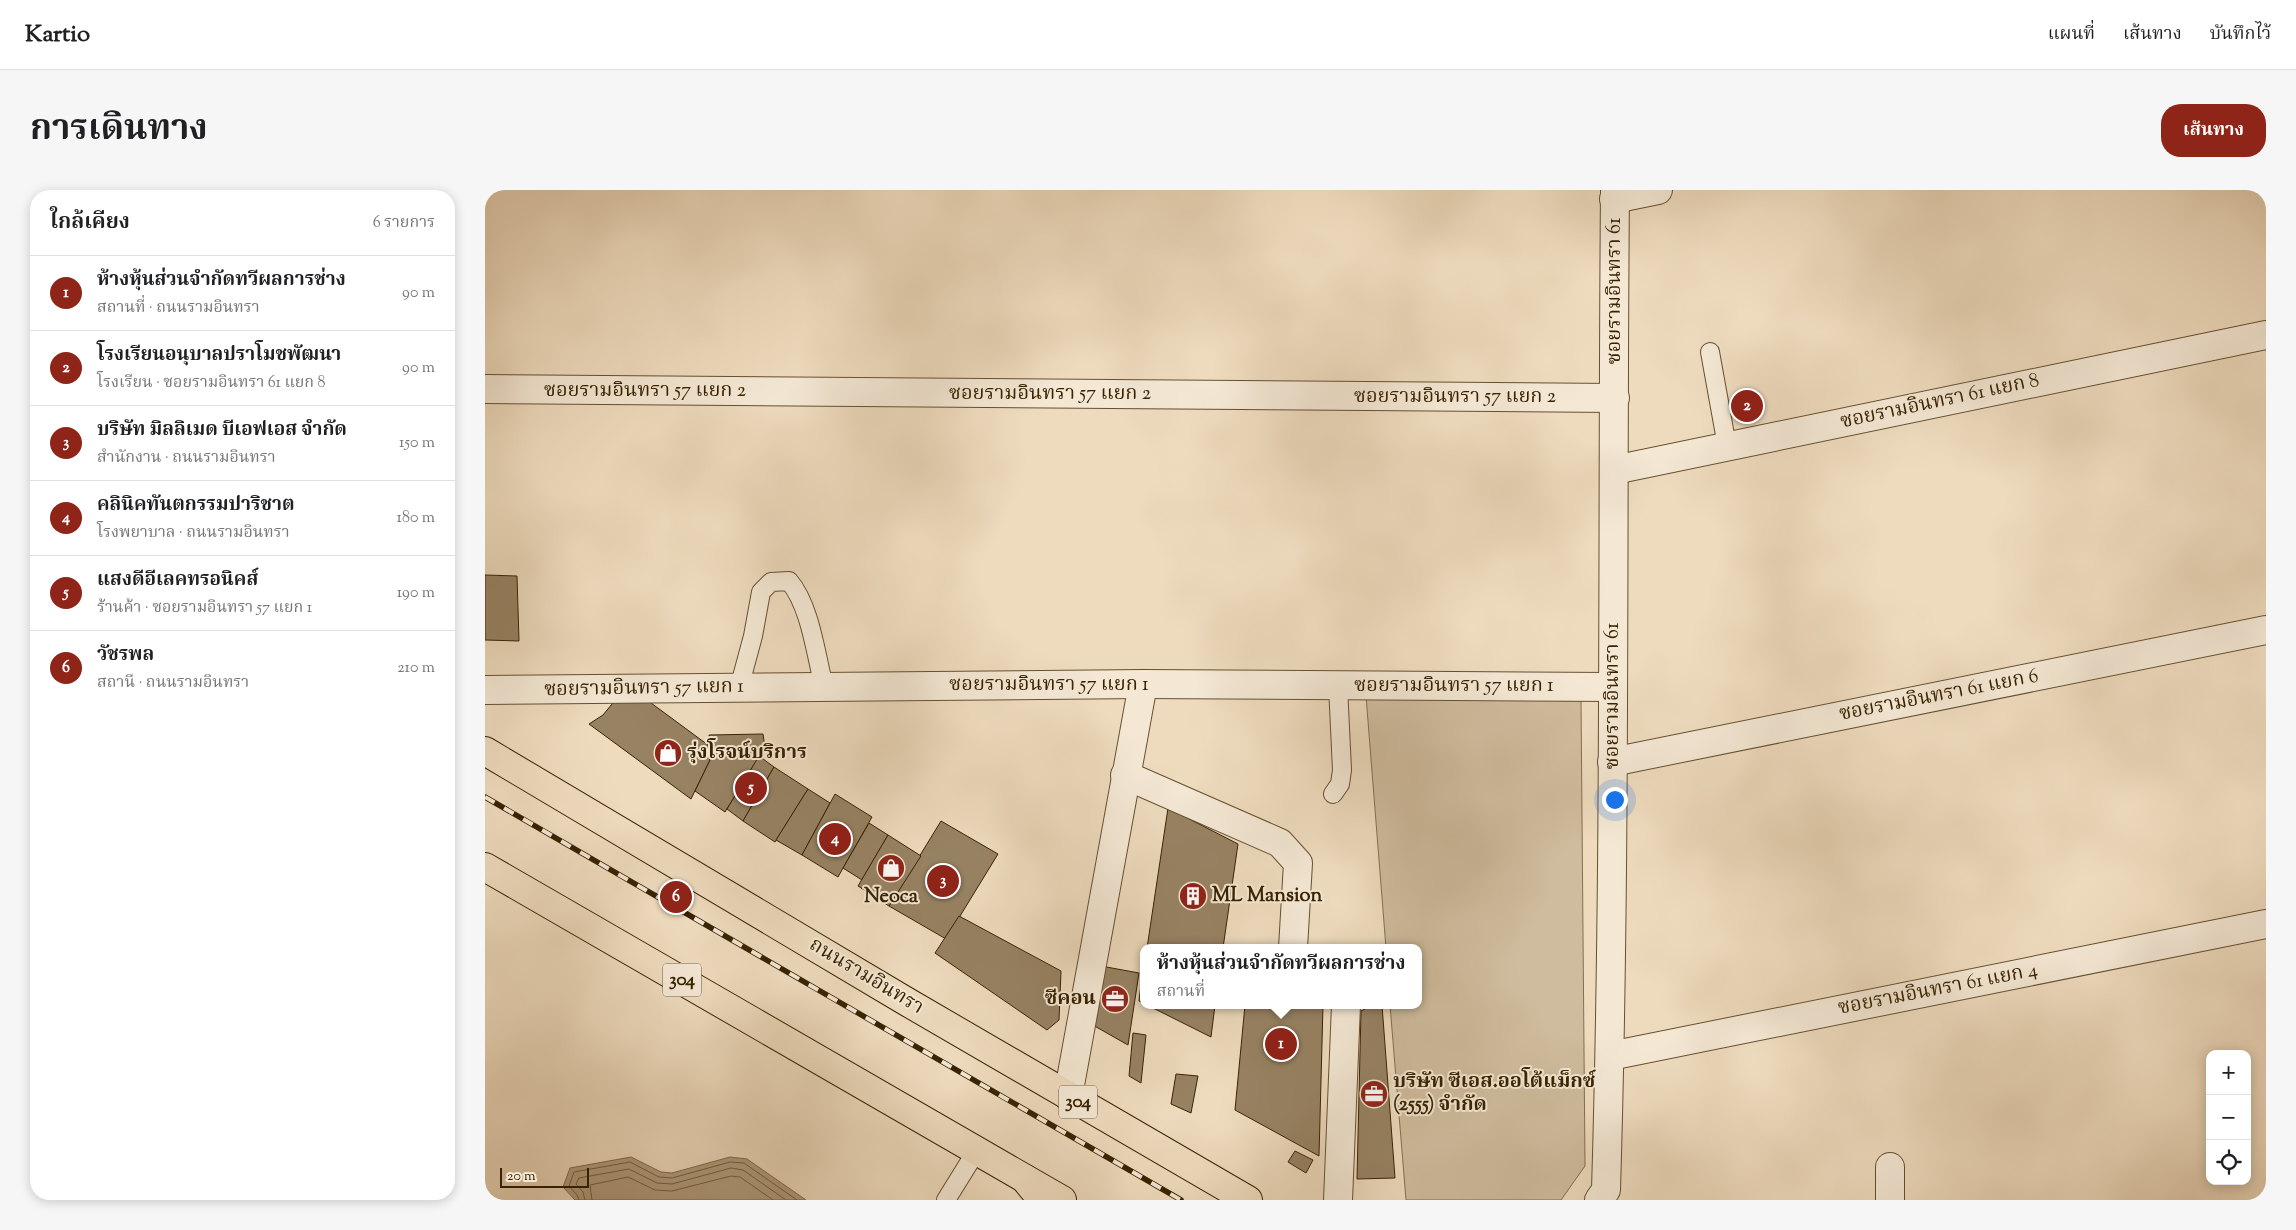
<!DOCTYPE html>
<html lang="th">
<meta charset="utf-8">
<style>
body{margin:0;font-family:"Sorts Mill Goudy","Noto Serif Thai",serif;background:#f6f6f6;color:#202124}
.controls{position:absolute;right:15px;bottom:15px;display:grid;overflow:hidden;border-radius:10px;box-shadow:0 2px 12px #0003}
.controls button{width:45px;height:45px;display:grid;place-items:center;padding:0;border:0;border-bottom:1px solid #e0e0e0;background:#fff;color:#202124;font:25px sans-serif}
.scale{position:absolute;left:15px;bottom:12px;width:89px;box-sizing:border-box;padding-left:5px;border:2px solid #382200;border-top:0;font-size:14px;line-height:18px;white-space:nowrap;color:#382200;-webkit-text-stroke:4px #f4e8d5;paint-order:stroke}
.you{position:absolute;left:1129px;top:609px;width:18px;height:18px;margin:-12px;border:4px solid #fff;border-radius:50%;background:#1a73e8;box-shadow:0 0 0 8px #1a73e833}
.badge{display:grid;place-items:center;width:32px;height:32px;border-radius:50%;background:#8f2418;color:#fff;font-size:16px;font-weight:700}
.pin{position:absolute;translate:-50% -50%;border:2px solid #fff;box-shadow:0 1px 5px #0006}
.popup{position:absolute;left:655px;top:754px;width:282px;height:65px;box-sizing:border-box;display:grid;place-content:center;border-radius:10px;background:#fff;filter:drop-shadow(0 1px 4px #0005);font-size:16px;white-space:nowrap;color:#757577}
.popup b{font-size:19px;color:#202124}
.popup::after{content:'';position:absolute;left:50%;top:100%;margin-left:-10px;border:10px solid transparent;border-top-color:#fff}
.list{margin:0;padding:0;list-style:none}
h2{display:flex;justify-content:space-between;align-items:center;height:65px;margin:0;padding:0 20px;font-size:21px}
h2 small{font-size:16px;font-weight:400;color:#757577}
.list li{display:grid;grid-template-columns:32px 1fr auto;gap:15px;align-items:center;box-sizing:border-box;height:75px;padding:0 20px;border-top:1px solid #e0e0e0}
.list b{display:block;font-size:19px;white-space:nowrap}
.list p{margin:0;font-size:16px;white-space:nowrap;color:#757577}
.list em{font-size:16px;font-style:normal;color:#757577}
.icon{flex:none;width:28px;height:28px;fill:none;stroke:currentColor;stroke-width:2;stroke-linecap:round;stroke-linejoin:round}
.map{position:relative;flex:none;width:1781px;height:1010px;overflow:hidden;border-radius:20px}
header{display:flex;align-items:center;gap:30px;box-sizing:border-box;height:70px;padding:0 25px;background:#fff;border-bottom:1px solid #e0e0e0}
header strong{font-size:24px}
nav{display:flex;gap:28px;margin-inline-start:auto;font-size:18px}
.intro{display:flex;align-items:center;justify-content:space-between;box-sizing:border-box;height:120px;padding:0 30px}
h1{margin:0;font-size:35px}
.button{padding:12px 22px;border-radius:20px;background:#8f2418;color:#fff;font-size:18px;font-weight:700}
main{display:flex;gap:30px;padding:0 30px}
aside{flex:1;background:#fff;border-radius:20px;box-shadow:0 2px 12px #0003}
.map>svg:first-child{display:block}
.green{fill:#cfbc9e;stroke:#846f4f}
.water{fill:#b09c7d;stroke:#806b4b}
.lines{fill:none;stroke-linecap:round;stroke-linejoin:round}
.shore{stroke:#745f3e;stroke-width:1}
.building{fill:#978263;stroke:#382200}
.lane-casing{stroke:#665030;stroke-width:20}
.street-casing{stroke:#665030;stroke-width:30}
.primary-casing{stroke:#382200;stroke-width:30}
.highway-casing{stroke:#382200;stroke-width:30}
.lane{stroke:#f4e8d5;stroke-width:18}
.street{stroke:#f4e8d5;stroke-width:28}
.primary{stroke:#eedbbe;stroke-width:28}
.highway{stroke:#eedbbe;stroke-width:28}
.rail-casing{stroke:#382200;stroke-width:5.5}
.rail{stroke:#f4e8d5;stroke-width:4;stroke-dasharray:11;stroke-linecap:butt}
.labels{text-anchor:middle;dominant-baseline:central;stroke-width:4;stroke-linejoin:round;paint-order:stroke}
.shield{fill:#f4e8d5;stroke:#705d40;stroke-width:1}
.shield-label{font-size:19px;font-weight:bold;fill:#382200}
.street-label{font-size:20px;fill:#382200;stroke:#f4e8d5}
.poi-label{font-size:20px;font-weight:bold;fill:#382200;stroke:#f4e8d5;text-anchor:start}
</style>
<header>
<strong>Kartio</strong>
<nav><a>แผนที่</a><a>เส้นทาง</a><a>บันทึกไว้</a></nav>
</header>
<div class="intro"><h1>การเดินทาง</h1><a class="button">เส้นทาง</a></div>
<main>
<aside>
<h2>ใกล้เคียง<small>6 รายการ</small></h2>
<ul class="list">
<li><span class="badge">1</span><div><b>ห้างหุ้นส่วนจำกัดทวีผลการช่าง</b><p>สถานที่ · ถนนรามอินทรา</p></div><em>90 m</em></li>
<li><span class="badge">2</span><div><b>โรงเรียนอนุบาลปราโมชพัฒนา</b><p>โรงเรียน · ซอยรามอินทรา 61 แยก 8</p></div><em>90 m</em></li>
<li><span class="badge">3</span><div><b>บริษัท มิลลิเมด บีเอฟเอส จำกัด</b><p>สำนักงาน · ถนนรามอินทรา</p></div><em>150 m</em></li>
<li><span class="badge">4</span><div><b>คลินิคทันตกรรมปาริชาต</b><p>โรงพยาบาล · ถนนรามอินทรา</p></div><em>180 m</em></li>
<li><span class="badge">5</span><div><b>แสงดีอีเลคทรอนิคส์</b><p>ร้านค้า · ซอยรามอินทรา 57 แยก 1</p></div><em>190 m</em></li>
<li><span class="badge">6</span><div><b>วัชรพล</b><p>สถานี · ถนนรามอินทรา</p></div><em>210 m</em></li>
</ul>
</aside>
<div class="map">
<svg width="1781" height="1010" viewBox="0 0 1781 1010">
<rect width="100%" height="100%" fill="#eedbbe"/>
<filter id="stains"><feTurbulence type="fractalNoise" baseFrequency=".004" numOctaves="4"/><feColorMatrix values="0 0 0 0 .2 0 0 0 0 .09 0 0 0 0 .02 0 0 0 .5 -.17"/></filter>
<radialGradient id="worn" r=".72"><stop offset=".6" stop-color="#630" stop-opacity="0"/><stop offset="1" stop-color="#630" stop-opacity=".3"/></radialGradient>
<path class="green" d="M881,506L1096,508L1100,976L1076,1010H921L905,815H934V758H901Z"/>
<path class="water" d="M146,967L176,982L187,983L245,967L262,969L321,1010H90L78,997L85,978Z"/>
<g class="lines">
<g class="shore">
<path d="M94,1010L92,1005L84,996L89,982L145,972L174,987L187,988L245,972L259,973L312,1010"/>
<path d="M100,1010L98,1002L91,994L94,988L144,979L172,993L187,994L246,978L258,980L301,1010"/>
<path d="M107,1010L105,995L143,987L170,1000L187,1001L246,986L255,987L288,1010"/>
</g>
</g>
<g class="building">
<path d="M0,385L32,386L34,451L0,450Z"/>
<path d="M136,503L162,510L223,555L225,570L206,609L104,534L118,525Z"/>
<path d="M278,544L280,558L240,622L210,601L225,570L224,545Z"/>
<path d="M274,566L289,577L258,631L242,619Z"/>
<path d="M289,577L323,599L290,652L258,631Z"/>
<path d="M323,599L345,613L317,665L291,650Z"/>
<path d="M350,604L387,627L353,687L317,665Z"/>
<path d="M683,618L753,654L738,758H662Z"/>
<path d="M456,631L513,664L461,749L404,716Z"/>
<path d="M384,633L403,645L377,690L358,678Z"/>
<path d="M403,645L436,666L404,716L373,696Z"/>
<path d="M474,726L576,781L574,830L562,840L450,763Z"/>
<path d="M616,776L654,783L643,855L606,834Z"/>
<path d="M658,778V813L654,811Z"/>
<path d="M662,815H730L726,847Z"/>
<path d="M760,815H838L834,966L750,920Z"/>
<path d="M880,815H897L910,988L872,989L876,821L880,819Z"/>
<path d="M648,843L661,845L656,893L644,886Z"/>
<path d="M691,884L713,886L706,923L686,914Z"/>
<path d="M810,961L828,970L821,983L803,972Z"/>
</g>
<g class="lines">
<defs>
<g id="lane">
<path d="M1225,162L1242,256"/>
<path d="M254,498L268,446L276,402L286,392L304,391C325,415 331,465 339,497"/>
<path d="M848,604L855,594L857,580L853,496"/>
<path d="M461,1010L492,960"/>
</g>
<g id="street">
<path d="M1129,9L1173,0"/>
<path d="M0,199L1130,208"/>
<path d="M1129,280L1781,145"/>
<path d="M0,500L658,494L1128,497"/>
<path d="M1127,572L1781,440"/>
<path d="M640,585L795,653L813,673L808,758"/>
<path d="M1125,866L1781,734"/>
<path d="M583,906L658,494"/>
<path d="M1405,977V1010"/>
<path d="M853,1010L861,815"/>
<path d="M1114,1010L1121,1000C1131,667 1127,333 1130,0"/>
</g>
<g id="primary">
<path d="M0,561L424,813L763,1010"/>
<path d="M0,677L577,1010"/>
</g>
<path id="highway" d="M540,989L557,1010"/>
</defs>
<use href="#lane" class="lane-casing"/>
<use href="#street" class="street-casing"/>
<use href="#primary" class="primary-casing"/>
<use href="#highway" class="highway-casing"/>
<use href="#lane" class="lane"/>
<use href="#street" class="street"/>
<use href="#primary" class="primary"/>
<use href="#highway" class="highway"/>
<defs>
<path id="rail" d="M0,607L696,1010"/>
</defs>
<use href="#rail" class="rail-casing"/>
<use href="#rail" class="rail"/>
</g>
<defs>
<symbol id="shop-disc" viewBox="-11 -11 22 22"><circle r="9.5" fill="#8f2418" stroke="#f4e8d5"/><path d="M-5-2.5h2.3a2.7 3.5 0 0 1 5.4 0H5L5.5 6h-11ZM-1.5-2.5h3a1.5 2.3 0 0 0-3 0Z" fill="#fff"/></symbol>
<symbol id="building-disc" viewBox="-11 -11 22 22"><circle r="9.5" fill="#8f2418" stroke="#f4e8d5"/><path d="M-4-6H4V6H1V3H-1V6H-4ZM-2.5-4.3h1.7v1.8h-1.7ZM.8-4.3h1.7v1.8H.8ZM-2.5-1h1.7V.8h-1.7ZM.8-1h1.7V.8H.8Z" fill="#fff"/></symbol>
<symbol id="office-disc" viewBox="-11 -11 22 22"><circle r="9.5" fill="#8f2418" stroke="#f4e8d5"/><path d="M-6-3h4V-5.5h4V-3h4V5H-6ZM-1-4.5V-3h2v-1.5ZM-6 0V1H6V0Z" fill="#fff"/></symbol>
</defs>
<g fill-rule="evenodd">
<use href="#shop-disc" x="167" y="547" width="32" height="32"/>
<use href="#shop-disc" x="390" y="662" width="32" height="32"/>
<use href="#building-disc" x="692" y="690" width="32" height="32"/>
<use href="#office-disc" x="614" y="793" width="32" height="32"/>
<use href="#office-disc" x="873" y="888" width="32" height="32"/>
</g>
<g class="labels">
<g class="shield">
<rect x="178" y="773.5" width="38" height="33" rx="4"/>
<rect x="574" y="895.5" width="38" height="33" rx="4"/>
</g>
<g class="shield-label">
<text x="197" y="790">304</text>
<text x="593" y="912">304</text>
</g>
<g class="street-label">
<text transform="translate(1130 101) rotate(-90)">ซอยรามอินทรา 61</text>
<text x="160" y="201">ซอยรามอินทรา 57 แยก 2</text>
<text x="565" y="204">ซอยรามอินทรา 57 แยก 2</text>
<text x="970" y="207">ซอยรามอินทรา 57 แยก 2</text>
<text transform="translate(1455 212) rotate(-12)">ซอยรามอินทรา 61 แยก 8</text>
<text x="564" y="495">ซอยรามอินทรา 57 แยก 1</text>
<text x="969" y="496">ซอยรามอินทรา 57 แยก 1</text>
<text transform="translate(159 499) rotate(-1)">ซอยรามอินทรา 57 แยก 1</text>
<text transform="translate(1128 506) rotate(-90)">ซอยรามอินทรา 61</text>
<text transform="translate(1454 506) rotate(-11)">ซอยรามอินทรา 61 แยก 6</text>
<text transform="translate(381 787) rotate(31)">ถนนรามอินทรา</text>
<text transform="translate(1453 800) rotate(-11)">ซอยรามอินทรา 61 แยก 4</text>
</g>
<g class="poi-label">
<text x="202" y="563">รุ่งโรจน์บริการ</text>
<text x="727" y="706">ML Mansion</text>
<text x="406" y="707" text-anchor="middle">Neoca</text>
<text x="611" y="809" text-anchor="end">ซีคอน</text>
<text x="908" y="892">บริษัท ซีเอส.ออโต้แม็กซ์<tspan x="908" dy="23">(2555) จำกัด</tspan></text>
</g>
</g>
<rect width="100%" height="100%" filter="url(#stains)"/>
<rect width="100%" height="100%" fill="url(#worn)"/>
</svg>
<div class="controls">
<button>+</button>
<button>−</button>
<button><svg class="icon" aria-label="locate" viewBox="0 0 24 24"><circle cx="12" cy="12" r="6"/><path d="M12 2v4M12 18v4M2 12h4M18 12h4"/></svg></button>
</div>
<div class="scale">20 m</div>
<div class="you"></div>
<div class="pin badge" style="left:796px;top:854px">1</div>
<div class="popup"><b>ห้างหุ้นส่วนจำกัดทวีผลการช่าง</b>สถานที่</div>
<div class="pin badge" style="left:1262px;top:216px">2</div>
<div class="pin badge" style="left:458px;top:691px">3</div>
<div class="pin badge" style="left:350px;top:649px">4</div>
<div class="pin badge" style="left:266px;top:598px">5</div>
<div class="pin badge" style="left:191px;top:707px">6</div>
</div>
</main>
